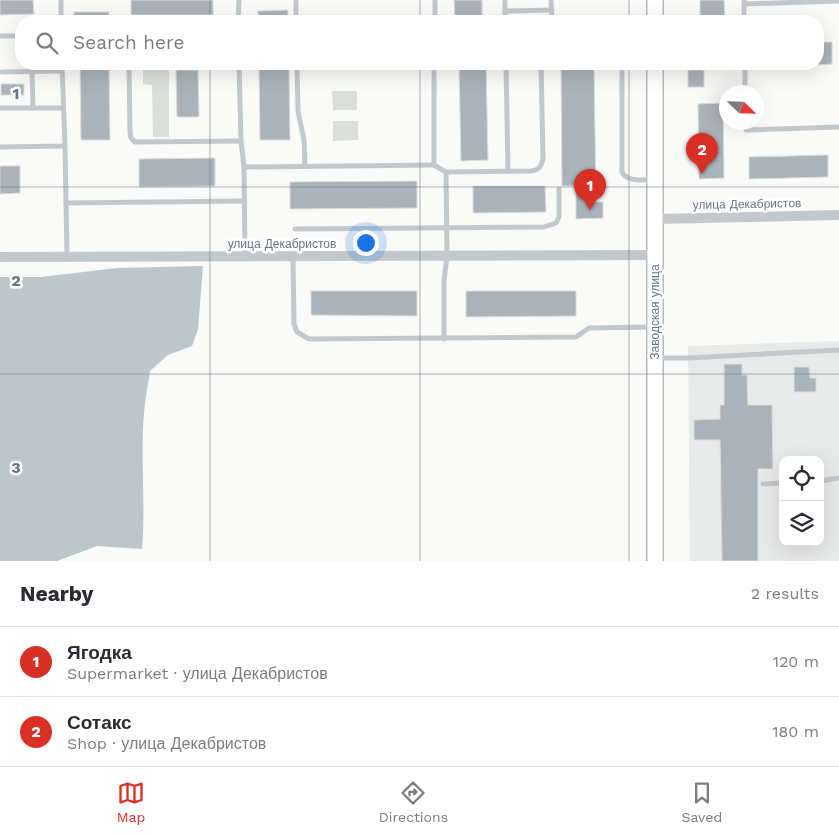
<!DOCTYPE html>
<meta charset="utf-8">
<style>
body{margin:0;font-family:"Work Sans",sans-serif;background:#f7f7f7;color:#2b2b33}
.controls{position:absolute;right:15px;bottom:15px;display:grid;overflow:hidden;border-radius:10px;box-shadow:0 5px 20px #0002}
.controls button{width:45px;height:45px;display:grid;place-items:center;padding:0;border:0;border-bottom:1px solid #e1e1e2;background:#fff;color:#2b2b33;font:25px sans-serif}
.compass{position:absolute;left:719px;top:85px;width:45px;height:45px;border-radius:50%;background:#fff;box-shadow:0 5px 20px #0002;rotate:113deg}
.you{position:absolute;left:365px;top:242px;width:18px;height:18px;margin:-12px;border:4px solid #fff;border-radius:50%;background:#1a73e8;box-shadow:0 0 0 8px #1a73e833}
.badge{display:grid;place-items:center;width:32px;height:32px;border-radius:50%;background:#d93025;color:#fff;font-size:16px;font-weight:700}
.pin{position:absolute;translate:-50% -41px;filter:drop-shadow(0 1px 2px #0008)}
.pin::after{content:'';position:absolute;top:26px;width:18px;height:15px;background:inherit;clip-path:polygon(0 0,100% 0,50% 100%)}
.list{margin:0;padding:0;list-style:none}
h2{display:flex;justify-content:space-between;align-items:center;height:65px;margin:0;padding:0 20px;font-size:21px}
h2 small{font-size:16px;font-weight:400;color:#7c7c81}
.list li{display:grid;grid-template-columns:32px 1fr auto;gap:15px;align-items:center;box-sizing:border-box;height:70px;padding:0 20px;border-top:1px solid #e1e1e2}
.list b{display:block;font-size:19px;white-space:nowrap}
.list p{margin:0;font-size:16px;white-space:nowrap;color:#7c7c81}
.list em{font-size:16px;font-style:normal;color:#7c7c81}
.icon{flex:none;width:28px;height:28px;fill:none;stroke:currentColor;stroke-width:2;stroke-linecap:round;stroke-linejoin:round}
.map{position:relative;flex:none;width:839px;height:561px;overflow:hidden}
.search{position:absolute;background:#fff;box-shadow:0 5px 20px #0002;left:15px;right:15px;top:15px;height:55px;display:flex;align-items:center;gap:12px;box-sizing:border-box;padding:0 18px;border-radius:20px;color:#7c7c81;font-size:19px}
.sheet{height:205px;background:#fff}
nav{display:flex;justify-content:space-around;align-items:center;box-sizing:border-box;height:70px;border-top:1px solid #e1e1e2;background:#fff;font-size:14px;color:#7c7c81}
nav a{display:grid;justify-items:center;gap:2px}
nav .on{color:#d93025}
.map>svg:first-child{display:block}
.built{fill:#e8e9e9;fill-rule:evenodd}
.green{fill:#dadfd7}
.water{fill:#bbc7cb}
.building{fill:#aab3b9;stroke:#dcdcda}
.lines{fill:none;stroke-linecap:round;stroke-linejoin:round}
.secondary-casing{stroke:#b3babf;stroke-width:18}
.lane{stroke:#c3c8cc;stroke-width:5}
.street{stroke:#c3c8cc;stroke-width:10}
.secondary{stroke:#fff;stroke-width:15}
.grid{fill:none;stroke:#657683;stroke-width:1;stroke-opacity:0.55}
.labels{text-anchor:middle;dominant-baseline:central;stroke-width:5;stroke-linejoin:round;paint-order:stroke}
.street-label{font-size:12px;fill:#657683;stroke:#fff}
.grid-label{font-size:16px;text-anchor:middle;font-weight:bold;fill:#657683;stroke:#fff;stroke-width:5;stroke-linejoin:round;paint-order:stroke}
</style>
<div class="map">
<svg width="839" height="561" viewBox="0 0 839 561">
<rect width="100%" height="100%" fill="#fafaf8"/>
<path class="built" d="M839,341V561H690L688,346ZM783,460H820V542H783Z"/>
<g class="green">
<path d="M169,65V137H153L152,85L143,84V66Z"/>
<path d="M332,91H357V110H333Z"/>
<path d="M333,121H358V140L333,141Z"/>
</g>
<path class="water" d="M203,266L198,329L192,346L168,355L150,371C148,385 145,399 144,413C140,459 146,504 142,549L97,546L57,561H0V277H41L117,268Z"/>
<g class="building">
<path d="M0,0H33L34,14L0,15Z"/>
<rect x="131" y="0" width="82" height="15"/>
<path d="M454,0H482V21H455Z"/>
<path d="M700,0H724L725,21H700Z"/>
<path d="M288,10V21H258V11Z"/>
<rect x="74" y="12" width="35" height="9"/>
<path d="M818,42H832V64L818,65Z"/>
<path d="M80,64H109L110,140H81Z"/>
<path d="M259,64H289L290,140H260Z"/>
<path d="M459,64H486L488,160L461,161Z"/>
<path d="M561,64H594L596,202H603V218L576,219V186H562Z"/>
<path d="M176,70H198L199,117H177Z"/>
<rect x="688" y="70" width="16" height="17"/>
<rect x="1" y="84" width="23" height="11"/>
<path d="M723,103L724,178L699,179L698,104Z"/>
<path d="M828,155V177L749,179V157Z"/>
<path d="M215,158V186L139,187V159Z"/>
<path d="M0,166H20V193L0,194Z"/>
<path d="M417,181V208L290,209V182Z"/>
<path d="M473,186H545L546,212L473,213Z"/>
<path d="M311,291H417V316L311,315Z"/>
<path d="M466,291H576V316L466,317Z"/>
<path d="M724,364H742V375H747L748,405H772L773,469H758V561H722L720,440H694V420L720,419V405H724Z"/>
<path d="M794,367H809L810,378H816V392H794Z"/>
</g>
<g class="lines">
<defs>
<g id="secondary">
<path d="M655,0V21"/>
<path d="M655,561V64"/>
</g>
</defs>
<use href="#secondary" class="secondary-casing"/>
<g class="lane">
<path d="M61,0V21"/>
<path d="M296,0V21"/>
<path d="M435,0V21"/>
<path d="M505,0V21"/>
<path d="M551,0L552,21"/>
<path d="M744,0V21"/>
<path d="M744,4L839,1"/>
<path d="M505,11L552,10"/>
<path d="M238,21L239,0"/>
<path d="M0,36H21"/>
<path d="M129,64L130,133L131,138L135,142L241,141"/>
<path d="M239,64L241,141L244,167L245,256"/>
<path d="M297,64L298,111L304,140L305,166"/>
<path d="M434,64V165L446,172L447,256L444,280V339"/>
<path d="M506,64L508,171"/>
<path d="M622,64V172C627,183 644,179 654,180"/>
<path d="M745,64V92"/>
<path d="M2,72L62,71"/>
<path d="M32,72L33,108"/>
<path d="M1,108H63"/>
<path d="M746,122V130L839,127"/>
<path d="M65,146L67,257"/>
<path d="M0,147L65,146L62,64"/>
<path d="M244,167L434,165"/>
<path d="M446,172L531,171C539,170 541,167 543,159L541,64"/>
<path d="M66,203L244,201"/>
<path d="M295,229L544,227L556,223L559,217V189"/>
<path d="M293,257L294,324L297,332L309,339L576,337L589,328L654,327"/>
<path d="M657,358H688L839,350"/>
<path d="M820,481L839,478"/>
<path d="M763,484L783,483"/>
</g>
<g class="street">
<path d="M655,219L839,215"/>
<path d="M0,257L655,255"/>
</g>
<use href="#secondary" class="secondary"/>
</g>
<path class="grid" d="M210,0V21M420,0V21M629,0V21M210,64V561M420,64V561M629,64V561M0,187H839M0,374H839"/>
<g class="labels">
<g class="street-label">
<text transform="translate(747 204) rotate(-1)">улица Декабристов</text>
<text x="282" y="244">улица Декабристов</text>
<text transform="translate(655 312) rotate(-90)">Заводская улица</text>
</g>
</g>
<g class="grid-label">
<text x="16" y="99">1</text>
<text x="16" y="286">2</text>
<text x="16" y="473">3</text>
</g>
</svg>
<div class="controls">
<button><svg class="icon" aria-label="locate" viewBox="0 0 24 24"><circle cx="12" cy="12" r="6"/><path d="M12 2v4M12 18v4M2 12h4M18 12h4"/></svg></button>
<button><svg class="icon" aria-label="layers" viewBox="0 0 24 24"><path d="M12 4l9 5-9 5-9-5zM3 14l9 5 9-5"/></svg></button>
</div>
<svg class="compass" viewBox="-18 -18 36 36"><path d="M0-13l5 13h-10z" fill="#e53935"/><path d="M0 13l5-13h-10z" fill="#7c7c81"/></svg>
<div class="you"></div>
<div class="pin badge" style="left:590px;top:210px">1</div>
<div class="pin badge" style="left:702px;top:174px">2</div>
<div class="search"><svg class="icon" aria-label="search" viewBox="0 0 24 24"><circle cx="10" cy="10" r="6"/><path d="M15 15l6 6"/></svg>Search here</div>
</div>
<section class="sheet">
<h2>Nearby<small>2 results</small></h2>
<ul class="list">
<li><span class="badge">1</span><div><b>Ягодка</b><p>Supermarket · улица Декабристов</p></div><em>120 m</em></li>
<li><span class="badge">2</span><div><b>Сотакс</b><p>Shop · улица Декабристов</p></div><em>180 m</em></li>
</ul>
</section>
<nav>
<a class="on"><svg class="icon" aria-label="map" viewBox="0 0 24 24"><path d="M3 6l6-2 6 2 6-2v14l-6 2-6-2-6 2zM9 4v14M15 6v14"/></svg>Map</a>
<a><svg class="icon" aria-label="directions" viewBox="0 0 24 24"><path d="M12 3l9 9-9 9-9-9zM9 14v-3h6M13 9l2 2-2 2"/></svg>Directions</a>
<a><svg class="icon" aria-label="saved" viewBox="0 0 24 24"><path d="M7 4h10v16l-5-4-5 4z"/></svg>Saved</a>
</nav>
